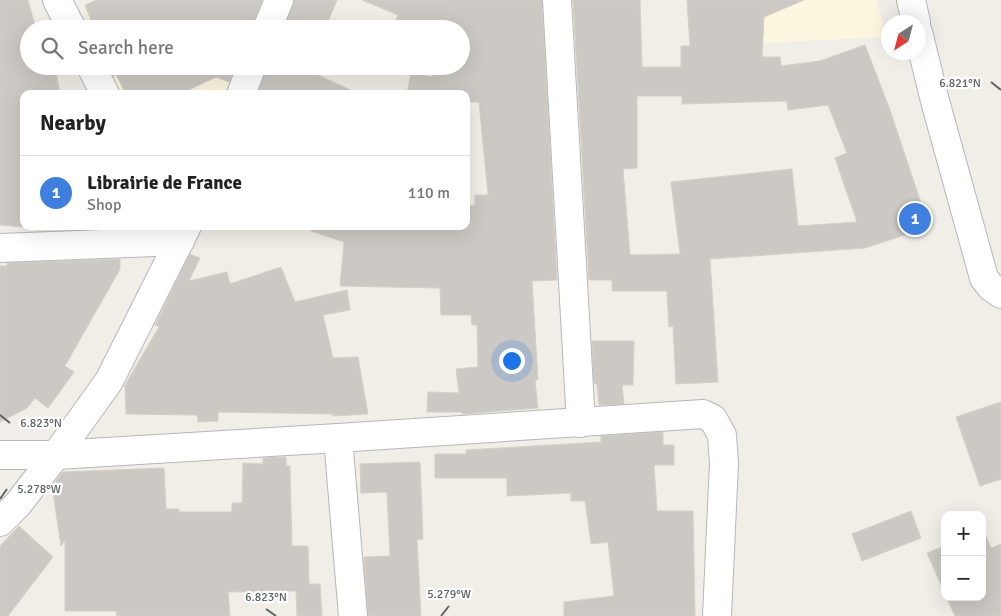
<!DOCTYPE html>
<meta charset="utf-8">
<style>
body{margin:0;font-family:Signika,sans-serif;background:#f6f6f6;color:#222}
.controls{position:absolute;right:15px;bottom:15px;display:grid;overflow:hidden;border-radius:10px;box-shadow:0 5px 20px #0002}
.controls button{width:45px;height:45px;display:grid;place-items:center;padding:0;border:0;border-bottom:1px solid #e0e0e0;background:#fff;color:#222;font:25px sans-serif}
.compass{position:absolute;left:881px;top:15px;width:45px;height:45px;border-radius:50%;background:#fff;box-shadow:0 5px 20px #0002;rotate:216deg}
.you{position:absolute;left:511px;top:360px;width:18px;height:18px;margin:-12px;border:4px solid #fff;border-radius:50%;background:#1a73e8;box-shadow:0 0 0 8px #1a73e833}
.badge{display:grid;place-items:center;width:32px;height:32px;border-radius:50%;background:#e54738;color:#fff;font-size:16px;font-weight:700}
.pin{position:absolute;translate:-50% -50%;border:2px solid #fff;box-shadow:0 1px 5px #0006}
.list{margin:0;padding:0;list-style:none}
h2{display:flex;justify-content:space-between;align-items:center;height:65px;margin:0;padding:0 20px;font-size:21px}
h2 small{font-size:16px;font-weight:400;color:#767676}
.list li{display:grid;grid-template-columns:32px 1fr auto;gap:15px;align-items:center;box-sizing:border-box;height:75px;padding:0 20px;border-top:1px solid #e0e0e0}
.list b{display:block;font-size:19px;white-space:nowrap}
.list p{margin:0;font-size:16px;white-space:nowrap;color:#767676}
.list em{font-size:16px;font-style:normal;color:#767676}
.icon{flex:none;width:28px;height:28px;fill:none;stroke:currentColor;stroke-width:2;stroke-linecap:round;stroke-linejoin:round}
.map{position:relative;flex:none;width:1001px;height:616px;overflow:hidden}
.search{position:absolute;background:#fff;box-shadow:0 5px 20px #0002;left:20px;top:20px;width:450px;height:55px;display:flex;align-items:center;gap:12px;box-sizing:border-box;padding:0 18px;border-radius:28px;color:#767676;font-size:19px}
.panel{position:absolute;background:#fff;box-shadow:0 5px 20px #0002;left:20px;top:90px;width:450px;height:140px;border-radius:10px}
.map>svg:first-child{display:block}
.commercial{fill:#fdf6df}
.building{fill:#ccc9c4;stroke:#d5d0c5;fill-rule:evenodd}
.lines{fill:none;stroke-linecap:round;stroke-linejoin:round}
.minor-casing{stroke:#b4b7bb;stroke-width:30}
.minor{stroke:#fff;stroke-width:28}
.ticks{fill:none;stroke:#5e6267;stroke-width:2}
.ticks-label{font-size:12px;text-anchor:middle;fill:#5e6267;stroke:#fff;stroke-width:4.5;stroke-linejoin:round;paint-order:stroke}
</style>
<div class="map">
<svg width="1001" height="616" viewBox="0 0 1001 616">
<rect width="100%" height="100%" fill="#f0eee7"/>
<g class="commercial">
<path d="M741,0H877L886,37L744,44Z"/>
<path d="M102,66H237L225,94H117Z"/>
</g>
<g class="building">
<path d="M0,0H28L36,29H29V66H55L60,94H24V227L0,225Z"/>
<path d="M97,0H262L252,29H91L90,26L93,25L85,5Z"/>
<path d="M294,0H337L325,29H284Z"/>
<path d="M362,0H542L557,280L532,281L538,380H535L538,408L462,414V412H427L428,392L459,393L456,369L478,367L477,325H472L471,315H441L440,288L340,286L344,242L311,231L312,226H345L384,230V226H466V206L475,205V195H488L479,102H468V94H407L411,73L433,77L432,66H461V29H414L395,22L398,15Z"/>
<path d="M573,0H640L642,67H681V46H690L687,0H804L764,17L762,57H780L781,66L820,61L865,45L890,110L929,227L865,248L710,259L718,382L676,384L673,326L669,327L667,291H612V280H589ZM637,96H682V104L787,101L788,110L828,105L847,153L835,158L857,222L798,226L792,169L671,182L680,254L630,255L623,169L637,168Z"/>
<path d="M109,66H235L229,82L216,77L180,94H126L116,74L113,76Z"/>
<path d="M267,66H299L359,94H258Z"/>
<path d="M190,254L200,258L189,281L227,272L230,284L281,267L295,302L347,290L350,310L323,315L333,358L358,357L368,414L333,416V414L218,412V421L198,422L197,415L126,414L125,385L159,327L155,325Z"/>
<path d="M120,259V269L65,366L74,372L48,408L35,398L27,408L0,422V266H7V263Z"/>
<path d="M592,341H634L633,385H622L624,404L599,405L597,384H594Z"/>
<path d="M1001,402V479L980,486L956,417Z"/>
<path d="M663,432V445H674V465H654L657,511H693L695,616H564V602L614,596L608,542L591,544L585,501H571V493L507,496V478H435V454H466V450L601,442V436Z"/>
<path d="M286,457V466H290L292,546H308L309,584H320L322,616H297L296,591L228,592L230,616H117L116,611H65V540L61,546L52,486L63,472L164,468L166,509H179V512H232V503H242L243,463L263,464V458Z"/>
<path d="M420,462L423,539L417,540L421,616H368L364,557L390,556L387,492L361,493L360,464Z"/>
<path d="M911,511L921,538L862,561L852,534Z"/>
<path d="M19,526L53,557L8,616H0V546Z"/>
<path d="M983,529L991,548L1001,544V616H955L946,597H982Z"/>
<path d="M945,546V594L927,553Z"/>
</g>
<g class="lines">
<defs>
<g id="minor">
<path d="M57,0L72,29"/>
<path d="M557,0L581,423"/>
<path d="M911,0L916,22"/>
<path d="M267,29L279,0"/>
<path d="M918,32L935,101L984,278L991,287L1001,294"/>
<path d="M91,66L105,94"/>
<path d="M241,94L252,66"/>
<path d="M0,248L180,241L173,227"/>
<path d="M338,438L353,616"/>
<path d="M0,455H56L338,438L703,414L713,419L722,435L724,463L717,616"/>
<path d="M0,522L18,504L56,455L109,381L187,226"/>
</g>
</defs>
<use href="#minor" class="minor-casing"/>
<use href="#minor" class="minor"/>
</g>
<path class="ticks" d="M991,82L1001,90M0,415L10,423M0,499L7,489M266,609L276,616M441,616L449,606"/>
<g class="ticks-label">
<text x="960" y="87">6.821°N</text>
<text x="41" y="427">6.823°N</text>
<text x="39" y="493">5.278°W</text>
<text x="449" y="598">5.279°W</text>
<text x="266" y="601">6.823°N</text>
</g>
</svg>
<div class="controls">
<button>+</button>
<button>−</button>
</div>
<svg class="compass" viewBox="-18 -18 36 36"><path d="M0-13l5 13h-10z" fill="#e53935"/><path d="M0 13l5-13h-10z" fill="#767676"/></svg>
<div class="you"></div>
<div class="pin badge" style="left:915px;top:219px;background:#3f7fe0">1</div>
<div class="search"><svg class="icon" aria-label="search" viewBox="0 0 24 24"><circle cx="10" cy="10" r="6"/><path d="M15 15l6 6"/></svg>Search here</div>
<section class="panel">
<h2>Nearby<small></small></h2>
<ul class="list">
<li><span class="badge" style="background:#3f7fe0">1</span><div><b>Librairie de France</b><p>Shop</p></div><em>110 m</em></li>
</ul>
</section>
</div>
